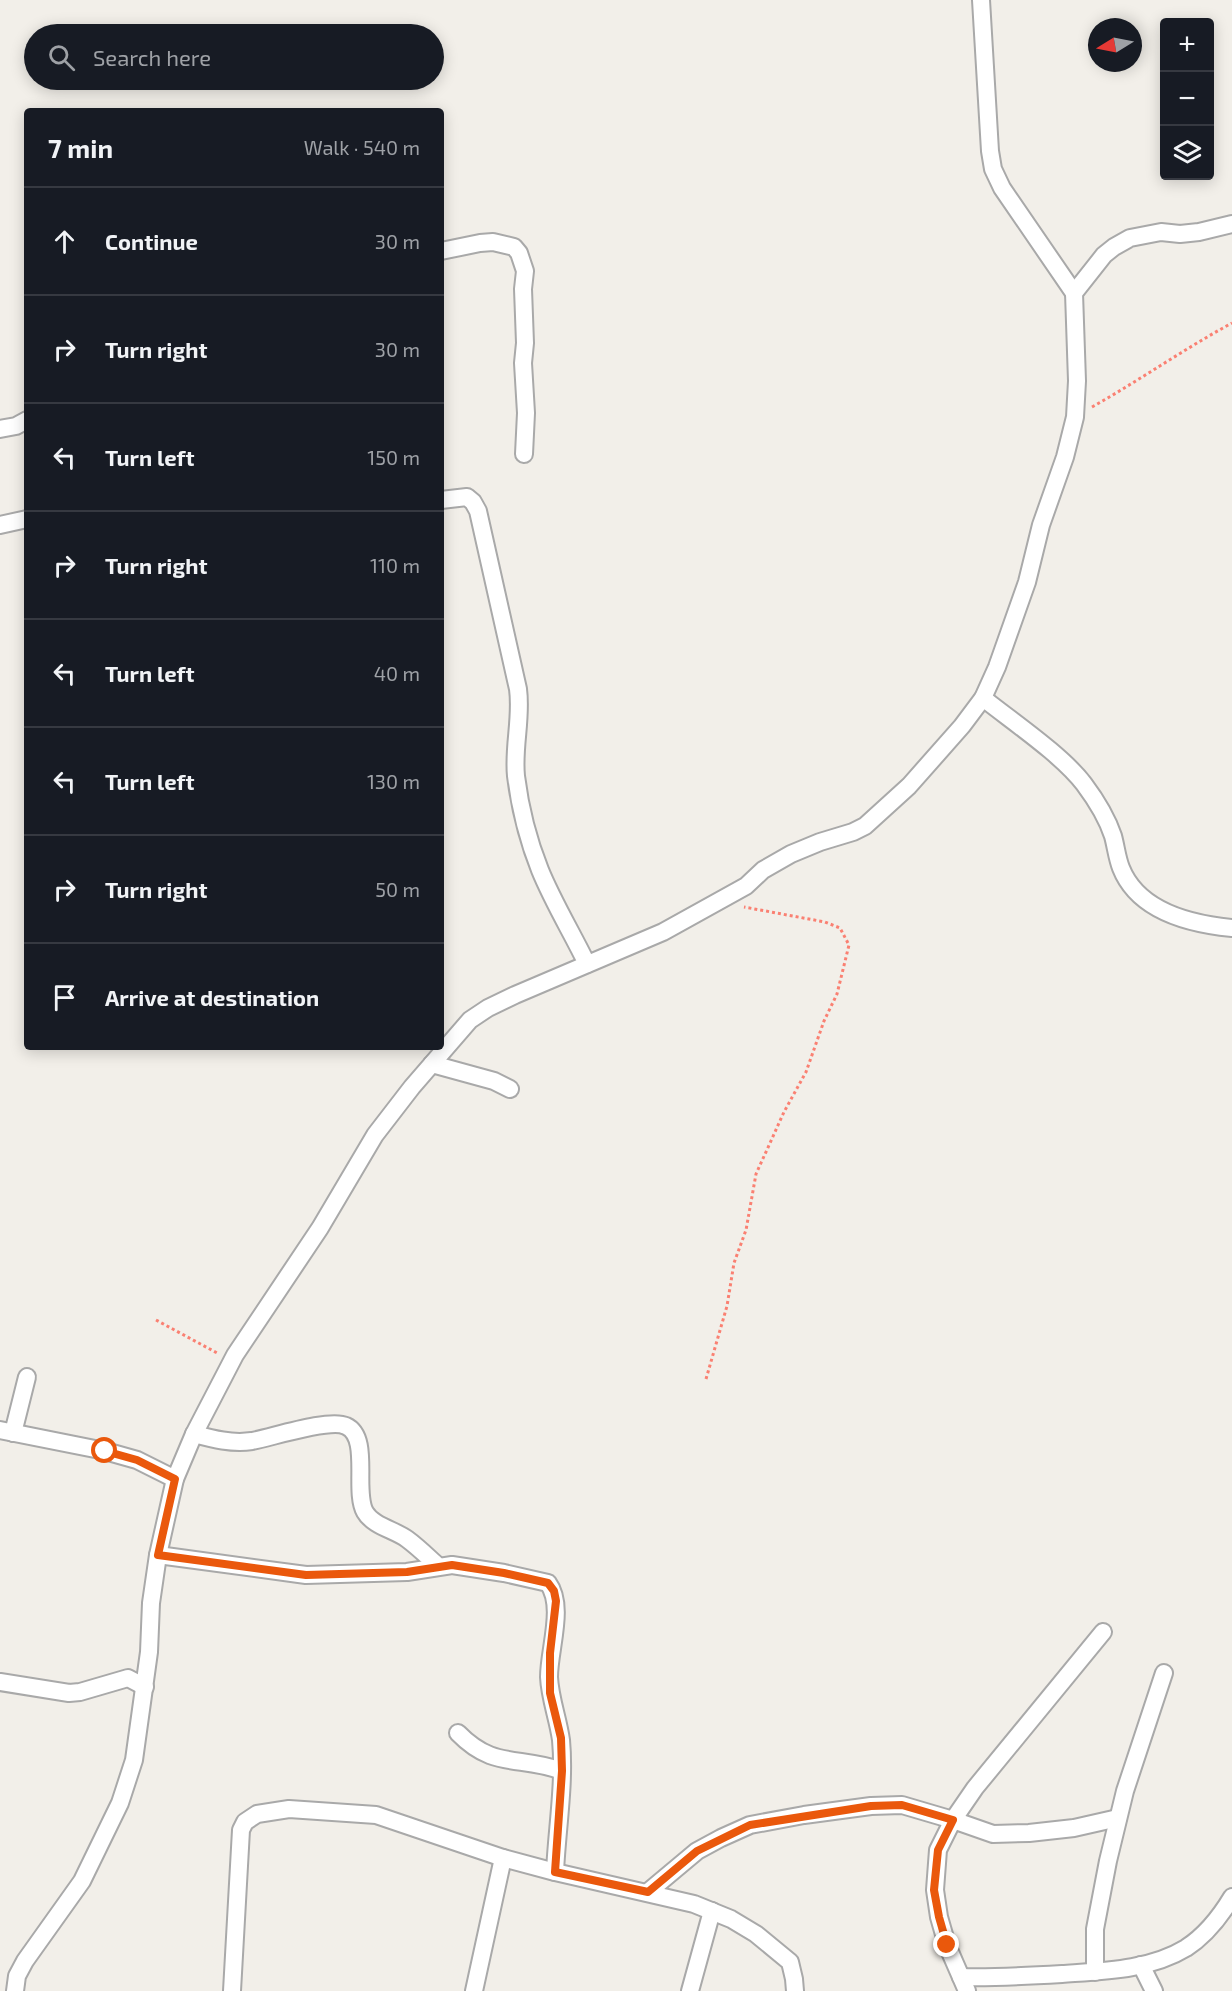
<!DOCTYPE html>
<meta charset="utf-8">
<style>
body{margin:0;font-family:"Exo 2",sans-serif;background:#242831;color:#f1f3f6}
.controls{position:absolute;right:18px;top:18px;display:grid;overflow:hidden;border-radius:6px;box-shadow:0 3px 15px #0003}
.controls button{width:54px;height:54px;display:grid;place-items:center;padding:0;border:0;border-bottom:2px solid #363941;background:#171b24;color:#f1f3f6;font:30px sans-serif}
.compass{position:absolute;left:1088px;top:18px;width:54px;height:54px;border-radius:50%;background:#171b24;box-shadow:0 3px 15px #0003;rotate:260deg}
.stop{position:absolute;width:18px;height:18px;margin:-14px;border:4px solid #ea580c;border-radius:50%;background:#fff}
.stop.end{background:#ea580c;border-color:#fff;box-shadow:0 2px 6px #0008}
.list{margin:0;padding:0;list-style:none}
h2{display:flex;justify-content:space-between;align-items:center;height:78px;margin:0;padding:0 24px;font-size:26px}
h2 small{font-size:20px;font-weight:400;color:#9ea1a6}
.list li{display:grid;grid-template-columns:39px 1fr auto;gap:18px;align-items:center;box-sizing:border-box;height:108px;padding:0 24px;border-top:2px solid #363941}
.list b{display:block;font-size:22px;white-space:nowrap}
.list em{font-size:20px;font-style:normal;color:#9ea1a6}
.icon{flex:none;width:33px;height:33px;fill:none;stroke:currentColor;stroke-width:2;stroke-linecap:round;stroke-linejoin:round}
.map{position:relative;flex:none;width:1232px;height:1991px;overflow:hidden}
.search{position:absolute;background:#171b24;box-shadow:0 3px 15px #0003;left:24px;top:24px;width:420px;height:66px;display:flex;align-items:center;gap:15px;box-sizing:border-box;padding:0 21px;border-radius:33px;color:#9ea1a6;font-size:22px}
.panel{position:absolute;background:#171b24;box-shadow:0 3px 15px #0003;left:24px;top:108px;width:420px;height:942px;border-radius:6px}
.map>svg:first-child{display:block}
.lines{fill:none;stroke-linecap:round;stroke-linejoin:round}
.minor-casing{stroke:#a9a9a9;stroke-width:20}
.path{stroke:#fa8072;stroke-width:3;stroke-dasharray:3 3;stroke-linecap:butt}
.minor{stroke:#fff;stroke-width:16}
.route{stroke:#ea580c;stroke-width:8}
</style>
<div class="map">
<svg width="1232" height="1991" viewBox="0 0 1232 1991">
<rect width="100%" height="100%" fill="#f2efe9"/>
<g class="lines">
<defs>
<g id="minor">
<path d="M981,0L990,151L993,169L1002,188L1074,293"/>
<path d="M441,251L480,243L493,242L514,247L519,253L525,271L523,289L525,343L523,363L526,413L524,454"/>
<path d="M0,429L16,426L27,420"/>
<path d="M441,500L467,497L473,502L478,511L518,689C522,718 513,747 516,776C520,808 528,840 540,870C553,902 572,933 587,964"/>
<path d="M0,525L27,519"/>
<path d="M983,698C1013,722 1062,755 1084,784C1096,800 1107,818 1113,836C1116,847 1117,858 1121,868C1138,911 1190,924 1232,928"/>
<path d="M432,1064L494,1081L510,1089"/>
<path d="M0,1430L105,1451L137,1460L175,1479"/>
<path d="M13,1433L27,1377"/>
<path d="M194,1434C213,1439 232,1444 252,1441C273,1437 330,1418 346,1426C371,1437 353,1491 365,1512C373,1526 395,1530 407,1539C418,1547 428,1557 438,1566"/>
<path d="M158,1555L306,1575L407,1572L452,1565L504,1573L548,1583C565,1606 549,1649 549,1677C550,1699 558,1718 561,1740C565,1783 557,1828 555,1872"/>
<path d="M0,1682L69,1693L80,1692L128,1678L145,1687"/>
<path d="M458,1733C494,1770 519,1755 562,1771"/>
<path d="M648,1892L697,1851L721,1838L750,1825L804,1815L871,1806L902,1805L953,1820L993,1834L1029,1833L1074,1828L1118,1818"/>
<path d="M1141,1965L1154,1991"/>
<path d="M1095,1972V1929L1108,1861L1125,1791L1164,1673"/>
<path d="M961,1977C994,1978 1028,1976 1062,1974C1103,1971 1150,1970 1186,1948C1206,1935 1220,1917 1232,1897"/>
<path d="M15,1991L17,1976L25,1961L82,1881L120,1803L134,1760L149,1652L151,1603L158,1555L175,1479L194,1434L235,1355L320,1228L375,1135L412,1087L470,1020L488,1008L515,995L663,932L746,886L763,870L791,854L820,842L853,832L865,826L909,786L962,726L983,698L997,667L1027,582L1041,525L1065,457L1075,417L1077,381L1074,293L1104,255L1114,247L1130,238L1161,232L1180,234L1199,232L1232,224"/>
<path d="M232,1991L241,1830L245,1822L257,1814L289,1809L376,1815L503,1858L555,1872L694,1904L731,1919L756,1934L790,1962L794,1979L795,1991"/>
<path d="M474,1991L503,1858"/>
<path d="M690,1991L712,1911"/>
<path d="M967,1991L947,1945L939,1917L935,1890L938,1850L953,1820L975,1788L1103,1632"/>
</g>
</defs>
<use href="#minor" class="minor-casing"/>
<g class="path">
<path d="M1092,407C1140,380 1184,349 1232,323"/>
<path d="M156,1320L219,1354"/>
<path d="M706,1379L727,1306L734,1263L746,1230L756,1174L784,1112L806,1072L824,1021L837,994L849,945L840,928L825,922L744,907"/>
</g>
<use href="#minor" class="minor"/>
</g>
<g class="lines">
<path class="route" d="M105,1451L137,1460L175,1479L158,1555L306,1575L407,1572L452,1565L504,1573L548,1583L554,1591L556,1601L550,1653V1693L561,1738L562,1771L555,1872L648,1892L697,1851L750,1825L871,1806L902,1805L953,1820L938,1850L934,1890L939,1917L947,1945"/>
</g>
</svg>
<div class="controls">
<button>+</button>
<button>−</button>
<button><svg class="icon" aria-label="layers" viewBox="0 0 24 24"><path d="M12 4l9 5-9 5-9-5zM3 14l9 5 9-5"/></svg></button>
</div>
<svg class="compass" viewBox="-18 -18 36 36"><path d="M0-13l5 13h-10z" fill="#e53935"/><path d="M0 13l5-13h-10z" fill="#9ea1a6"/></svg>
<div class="stop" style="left:105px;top:1451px"></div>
<div class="stop end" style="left:947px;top:1945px"></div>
<div class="search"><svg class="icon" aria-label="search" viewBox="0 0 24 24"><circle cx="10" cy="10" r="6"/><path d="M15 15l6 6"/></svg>Search here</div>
<section class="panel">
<h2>7 min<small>Walk · 540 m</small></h2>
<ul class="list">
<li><svg class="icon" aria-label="ahead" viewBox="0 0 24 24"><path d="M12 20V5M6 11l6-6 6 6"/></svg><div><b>Continue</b></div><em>30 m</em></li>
<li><svg class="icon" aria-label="right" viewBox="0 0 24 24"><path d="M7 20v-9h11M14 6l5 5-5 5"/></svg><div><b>Turn right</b></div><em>30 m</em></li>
<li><svg class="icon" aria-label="left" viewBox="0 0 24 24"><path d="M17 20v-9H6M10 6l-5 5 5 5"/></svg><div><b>Turn left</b></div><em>150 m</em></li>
<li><svg class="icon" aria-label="right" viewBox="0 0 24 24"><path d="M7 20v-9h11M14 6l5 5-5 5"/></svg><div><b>Turn right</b></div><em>110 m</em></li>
<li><svg class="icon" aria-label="left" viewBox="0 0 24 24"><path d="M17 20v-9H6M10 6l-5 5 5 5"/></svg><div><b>Turn left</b></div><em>40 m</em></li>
<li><svg class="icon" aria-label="left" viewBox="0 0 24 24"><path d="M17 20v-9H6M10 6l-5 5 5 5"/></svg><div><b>Turn left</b></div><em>130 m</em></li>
<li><svg class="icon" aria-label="right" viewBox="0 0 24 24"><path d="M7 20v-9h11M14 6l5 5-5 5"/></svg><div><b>Turn right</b></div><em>50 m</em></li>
<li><svg class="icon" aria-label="arrive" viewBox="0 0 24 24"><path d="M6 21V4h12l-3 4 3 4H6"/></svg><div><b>Arrive at destination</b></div></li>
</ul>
</section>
</div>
